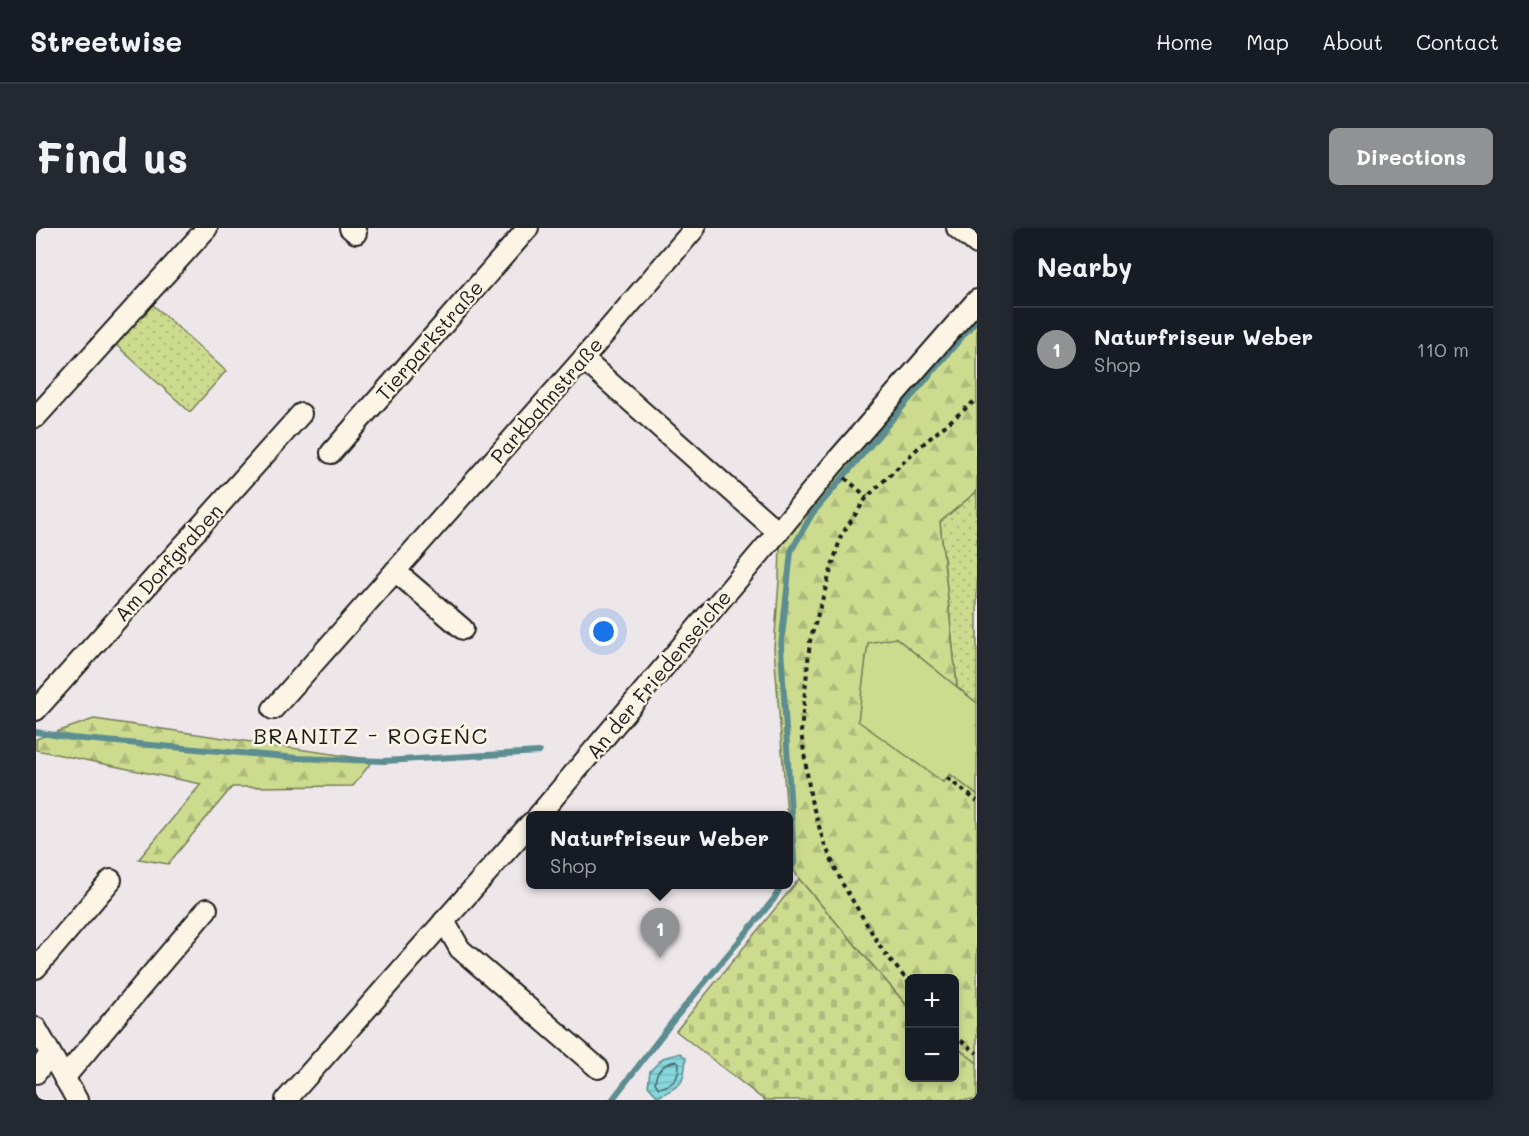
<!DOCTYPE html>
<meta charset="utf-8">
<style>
body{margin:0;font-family:Mali,sans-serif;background:#242831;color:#f1f3f6}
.controls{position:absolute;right:18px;bottom:18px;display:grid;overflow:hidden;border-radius:9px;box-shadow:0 3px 9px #0003}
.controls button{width:54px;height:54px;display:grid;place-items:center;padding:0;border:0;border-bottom:2px solid #363941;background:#171b24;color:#f1f3f6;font:30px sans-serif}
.you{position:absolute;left:568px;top:404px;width:21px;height:21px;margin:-15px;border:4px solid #fff;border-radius:50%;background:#1a73e8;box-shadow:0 0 0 9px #1a73e833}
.badge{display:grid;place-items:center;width:39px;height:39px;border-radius:50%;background:#919294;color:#fff;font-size:20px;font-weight:700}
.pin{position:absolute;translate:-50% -50px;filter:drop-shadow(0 2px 3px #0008)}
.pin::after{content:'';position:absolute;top:32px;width:21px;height:18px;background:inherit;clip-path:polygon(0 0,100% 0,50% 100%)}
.popup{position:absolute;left:490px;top:583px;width:267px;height:78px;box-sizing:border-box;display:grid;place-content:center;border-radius:9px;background:#171b24;filter:drop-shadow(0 2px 4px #0005);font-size:20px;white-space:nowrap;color:#9ea1a6}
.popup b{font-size:22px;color:#f1f3f6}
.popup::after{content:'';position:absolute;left:50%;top:100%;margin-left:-12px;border:12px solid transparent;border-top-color:#171b24}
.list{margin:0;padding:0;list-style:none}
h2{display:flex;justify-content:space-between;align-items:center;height:78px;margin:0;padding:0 24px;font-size:26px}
h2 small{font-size:20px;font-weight:400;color:#9ea1a6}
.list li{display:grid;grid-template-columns:39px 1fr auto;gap:18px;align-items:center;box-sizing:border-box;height:84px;padding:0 24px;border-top:2px solid #363941}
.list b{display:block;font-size:22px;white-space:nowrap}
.list p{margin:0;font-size:20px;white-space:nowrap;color:#9ea1a6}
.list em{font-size:20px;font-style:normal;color:#9ea1a6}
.map{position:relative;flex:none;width:941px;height:872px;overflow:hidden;border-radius:9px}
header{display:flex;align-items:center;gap:36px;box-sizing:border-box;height:84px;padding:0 30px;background:#171b24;border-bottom:2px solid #363941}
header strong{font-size:28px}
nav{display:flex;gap:33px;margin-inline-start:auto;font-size:21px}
.intro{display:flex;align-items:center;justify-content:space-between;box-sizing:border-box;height:144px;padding:0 36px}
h1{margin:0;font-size:42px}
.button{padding:15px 27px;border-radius:9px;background:#919294;color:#fff;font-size:21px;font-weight:700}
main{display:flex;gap:36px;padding:0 36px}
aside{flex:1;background:#171b24;border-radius:9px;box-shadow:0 3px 9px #0003}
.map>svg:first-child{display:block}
.grass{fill:url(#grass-dots);stroke:#747c56;stroke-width:1.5}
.forest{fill:url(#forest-firs);stroke:#747c56;stroke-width:1.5}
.cemetery{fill:url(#cemetery-stones);stroke:#747c56;stroke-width:1.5}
.garden{fill:#cddb8f;stroke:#747c56;stroke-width:1.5}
.water{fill:url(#water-rules);stroke:#5c8d90;stroke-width:1.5}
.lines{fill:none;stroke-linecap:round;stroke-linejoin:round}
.shore{stroke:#466769;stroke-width:1.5}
.stream{stroke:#5c8d90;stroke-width:6}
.minor-casing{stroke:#1c1c1c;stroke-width:24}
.path{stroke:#1c1c1c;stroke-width:4;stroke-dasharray:4.5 4.5;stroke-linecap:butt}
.minor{stroke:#fcf5e5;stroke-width:20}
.labels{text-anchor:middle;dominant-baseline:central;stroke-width:5;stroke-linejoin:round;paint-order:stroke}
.street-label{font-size:20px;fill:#1c1c1c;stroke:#fcf5e5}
.quarter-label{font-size:22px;letter-spacing:1.5px;fill:#1c1c1c;stroke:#fcf5e5}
</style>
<header>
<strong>Streetwise</strong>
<nav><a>Home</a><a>Map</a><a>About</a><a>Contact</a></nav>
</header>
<div class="intro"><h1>Find us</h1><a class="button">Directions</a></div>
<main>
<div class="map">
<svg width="941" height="872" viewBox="0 0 941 872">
<defs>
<pattern id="grass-dots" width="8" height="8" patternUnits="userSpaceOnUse" patternTransform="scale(1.5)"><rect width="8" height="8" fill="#cddb8f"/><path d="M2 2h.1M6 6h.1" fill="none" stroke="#afbb7b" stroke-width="1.8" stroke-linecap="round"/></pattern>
<pattern id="forest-firs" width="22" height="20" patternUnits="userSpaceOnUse" patternTransform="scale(1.5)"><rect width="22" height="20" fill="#cddb8f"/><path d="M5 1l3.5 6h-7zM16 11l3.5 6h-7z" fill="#afbb7b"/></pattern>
<pattern id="cemetery-stones" width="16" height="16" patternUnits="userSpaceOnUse" patternTransform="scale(1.5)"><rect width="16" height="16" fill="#cddb8f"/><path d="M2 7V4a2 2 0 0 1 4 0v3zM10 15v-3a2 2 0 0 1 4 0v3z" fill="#afbb7b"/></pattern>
<pattern id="water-rules" width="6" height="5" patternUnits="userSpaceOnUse" patternTransform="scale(1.5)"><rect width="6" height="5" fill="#86d8dd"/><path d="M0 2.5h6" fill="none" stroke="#73b9bd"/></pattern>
</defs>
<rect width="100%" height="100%" fill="#eee7ea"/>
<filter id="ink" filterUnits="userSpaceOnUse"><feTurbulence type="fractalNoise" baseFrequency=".0167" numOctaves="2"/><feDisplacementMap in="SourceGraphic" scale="12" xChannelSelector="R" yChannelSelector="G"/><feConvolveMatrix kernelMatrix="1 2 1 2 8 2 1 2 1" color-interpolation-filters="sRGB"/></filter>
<g filter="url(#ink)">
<g class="grass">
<path d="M115,75L190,143L154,184L78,115Z"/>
<path d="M941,263V475L921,459L904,294Z"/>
</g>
<g class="forest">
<path d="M941,84V263L904,294L921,459L860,410L907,554L914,546L941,567V835L919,818L918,750H874L873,780L763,651L754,635L753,588L751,587L738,420L743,353L744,314Z"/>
<path d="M58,491L337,532L317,558L196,559L132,636L103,631L165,556L0,522V511Z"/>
</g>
<path class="cemetery" d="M763,651L873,780L874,850H918L919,818L941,835V872H728L640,803Z"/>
<path class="garden" d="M860,410L941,475V567L914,546L907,554L822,493L832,415Z"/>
<path class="water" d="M644,825L650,830C648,858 646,856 622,869L612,858L614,843L627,830Z"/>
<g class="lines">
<path class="shore" d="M640,833L643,835C643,851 638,857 623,860L619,855C620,842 627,836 640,833Z"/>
<g class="stream">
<path d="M0,504L36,510L261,530L348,533L503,524"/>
<path d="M753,645L758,635L745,419L755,323L776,286L941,91"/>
<path d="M576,872L640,789L738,671L746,656"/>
</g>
<defs>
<g id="minor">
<path d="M314,0L320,5"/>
<path d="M921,0L941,16"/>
<path d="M547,131L742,304"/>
<path d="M0,189L171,0"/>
<path d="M295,225L492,0"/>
<path d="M359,343L427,401"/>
<path d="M237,481L547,131L659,0"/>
<path d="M0,482L265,186"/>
<path d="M502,588L742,304L795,239L941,72"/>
<path d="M408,693L424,721L562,840"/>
<path d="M0,740L75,652"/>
<path d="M0,800L41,872"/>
<path d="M0,845L14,826"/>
<path d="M28,850L171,681"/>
<path d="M250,872L495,595"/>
</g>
</defs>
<use href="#minor" class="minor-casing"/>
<g class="path">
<path d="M809,250L831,269"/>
<path d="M911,550L941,573"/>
<path d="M874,756L847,723L806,655L788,615L775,572L765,504L774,413L805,308L831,269L881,221L941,171"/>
<path d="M918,807L941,825"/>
</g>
<use href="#minor" class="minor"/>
</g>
</g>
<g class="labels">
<g class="street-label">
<text transform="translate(393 112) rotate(-49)">Tierparkstraße</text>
<text transform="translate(510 172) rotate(-49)">Parkbahnstraße</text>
<text transform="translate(132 334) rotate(-48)">Am Dorfgraben</text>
<text transform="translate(622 446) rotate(-50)">An der Friedenseiche</text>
</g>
<g class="quarter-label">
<text x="335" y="507">BRANITZ - ROGEŃC</text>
</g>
</g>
</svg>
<div class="controls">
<button>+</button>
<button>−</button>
</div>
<div class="you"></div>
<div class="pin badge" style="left:624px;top:730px">1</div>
<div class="popup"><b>Naturfriseur Weber</b>Shop</div>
</div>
<aside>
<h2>Nearby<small></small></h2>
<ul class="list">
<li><span class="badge">1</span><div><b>Naturfriseur Weber</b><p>Shop</p></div><em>110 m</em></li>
</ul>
</aside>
</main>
